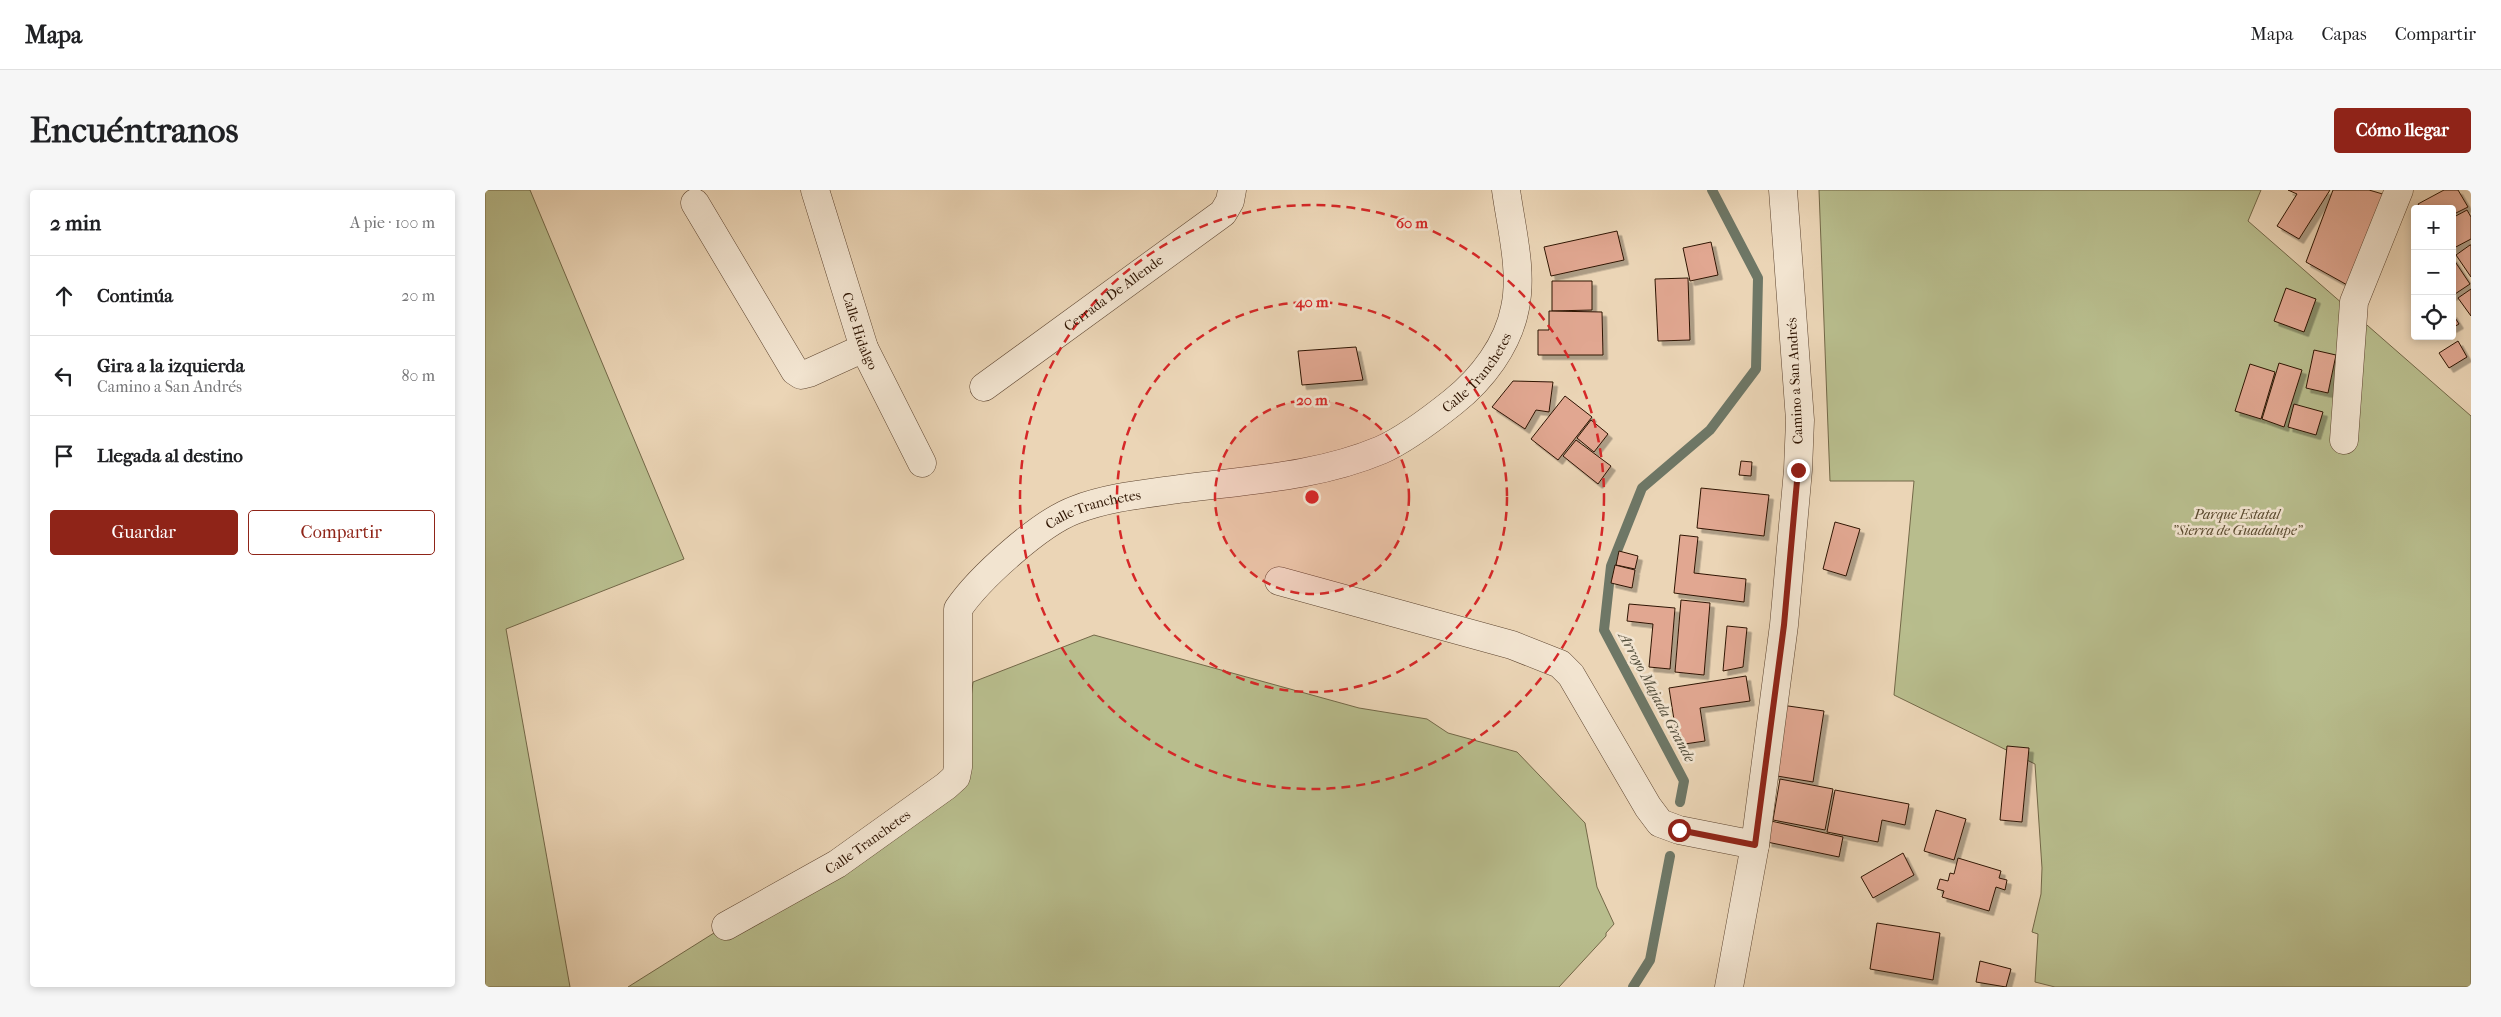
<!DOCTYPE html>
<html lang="es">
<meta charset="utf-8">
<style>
body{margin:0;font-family:"IM FELL French Canon",serif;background:#f6f6f6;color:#202124}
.controls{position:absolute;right:15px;top:15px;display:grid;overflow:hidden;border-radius:5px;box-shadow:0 2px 8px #0003}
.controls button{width:45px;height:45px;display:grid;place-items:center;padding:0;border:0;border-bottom:1px solid #e0e0e0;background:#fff;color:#202124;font:25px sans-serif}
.stop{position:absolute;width:15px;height:15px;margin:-11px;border:4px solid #8f2418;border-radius:50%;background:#fff}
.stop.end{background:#8f2418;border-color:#fff;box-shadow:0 1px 5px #0008}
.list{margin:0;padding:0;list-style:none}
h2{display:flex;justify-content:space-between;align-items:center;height:65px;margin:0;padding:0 20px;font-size:21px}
h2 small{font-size:16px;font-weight:400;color:#757577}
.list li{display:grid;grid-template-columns:32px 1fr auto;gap:15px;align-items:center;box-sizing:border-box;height:80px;padding:0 20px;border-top:1px solid #e0e0e0}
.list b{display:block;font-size:19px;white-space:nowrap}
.list p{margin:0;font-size:16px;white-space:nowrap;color:#757577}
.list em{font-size:16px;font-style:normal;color:#757577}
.actions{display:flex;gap:10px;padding:15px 20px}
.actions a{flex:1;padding:11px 0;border:1px solid #8f2418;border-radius:5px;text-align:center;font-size:18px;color:#8f2418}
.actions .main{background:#8f2418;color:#fff}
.icon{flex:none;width:28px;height:28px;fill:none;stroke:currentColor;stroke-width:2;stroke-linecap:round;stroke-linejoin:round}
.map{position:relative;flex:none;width:1986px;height:797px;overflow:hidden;border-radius:5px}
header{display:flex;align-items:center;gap:30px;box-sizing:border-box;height:70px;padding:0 25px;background:#fff;border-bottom:1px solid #e0e0e0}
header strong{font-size:24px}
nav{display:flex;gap:28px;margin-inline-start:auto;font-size:18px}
.intro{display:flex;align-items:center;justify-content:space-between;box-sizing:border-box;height:120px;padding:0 30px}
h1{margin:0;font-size:35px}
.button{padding:12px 22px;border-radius:5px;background:#8f2418;color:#fff;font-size:18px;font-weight:700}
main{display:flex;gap:30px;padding:0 30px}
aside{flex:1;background:#fff;border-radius:5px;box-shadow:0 2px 8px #0003}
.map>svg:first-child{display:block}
.green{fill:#b8bd8d;stroke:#736848}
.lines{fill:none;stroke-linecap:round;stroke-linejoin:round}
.stream{stroke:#6e7766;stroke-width:10}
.building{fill:#e1a791;stroke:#2e1402;filter:url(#shadow)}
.minor-casing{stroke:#5d442f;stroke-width:29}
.minor{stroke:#f2e4d0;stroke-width:28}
.route{stroke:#8f2418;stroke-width:6}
.ring{fill:none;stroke:#d62828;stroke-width:2.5;stroke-dasharray:9 6}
.labels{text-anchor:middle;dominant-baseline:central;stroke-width:5;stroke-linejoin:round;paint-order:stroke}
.street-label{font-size:14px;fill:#2e1402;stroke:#f2e4d0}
.park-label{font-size:14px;font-style:italic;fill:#57472c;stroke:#f2e4d0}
.water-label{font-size:15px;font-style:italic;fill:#534e3c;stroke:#f2e4d0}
.centre{fill:#d62828;stroke:#f2e4d0;stroke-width:2.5}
.ring-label{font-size:15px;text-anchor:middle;font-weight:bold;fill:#d62828;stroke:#f2e4d0;stroke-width:5;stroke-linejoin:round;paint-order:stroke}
</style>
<header>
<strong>Mapa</strong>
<nav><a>Mapa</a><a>Capas</a><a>Compartir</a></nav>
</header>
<div class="intro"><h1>Encuéntranos</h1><a class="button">Cómo llegar</a></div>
<main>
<aside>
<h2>2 min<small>A pie · 100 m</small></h2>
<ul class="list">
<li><svg class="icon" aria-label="ahead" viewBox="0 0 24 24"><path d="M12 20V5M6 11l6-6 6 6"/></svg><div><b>Continúa</b></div><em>20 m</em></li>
<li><svg class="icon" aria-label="left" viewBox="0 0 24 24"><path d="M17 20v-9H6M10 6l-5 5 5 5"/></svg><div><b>Gira a la izquierda</b><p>Camino a San Andrés</p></div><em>80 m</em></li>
<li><svg class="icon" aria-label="arrive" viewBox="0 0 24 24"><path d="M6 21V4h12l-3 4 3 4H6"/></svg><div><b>Llegada al destino</b></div></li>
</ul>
<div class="actions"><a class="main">Guardar</a><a>Compartir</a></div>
</aside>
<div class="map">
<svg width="1986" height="797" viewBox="0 0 1986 797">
<defs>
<filter id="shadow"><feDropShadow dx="4.5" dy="4.5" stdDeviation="0" flood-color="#0004"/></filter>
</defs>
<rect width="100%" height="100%" fill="#ebd5b6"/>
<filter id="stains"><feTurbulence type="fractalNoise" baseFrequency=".004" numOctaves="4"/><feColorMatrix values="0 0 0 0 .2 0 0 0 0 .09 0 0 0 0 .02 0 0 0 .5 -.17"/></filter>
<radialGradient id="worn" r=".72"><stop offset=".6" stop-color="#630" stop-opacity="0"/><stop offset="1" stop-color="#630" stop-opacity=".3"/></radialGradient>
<g class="green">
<path d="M0,0H45L199,369L21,439L85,797H0Z"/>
<path d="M1334,0H1776L1763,31L1986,226V797H1570L1550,792L1553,744L1547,742L1556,704L1557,678L1550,574L1409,505L1429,291H1345Z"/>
<path d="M609,445L874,518L942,529L963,543L1032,562L1100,633L1112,697L1129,734L1121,743V746L1074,797H143L444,608L479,563L488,492Z"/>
</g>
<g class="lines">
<g class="stream">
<path d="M1195,612L1199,591L1119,440L1126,376L1157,298L1225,240L1271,179L1273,88L1227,0"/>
<path d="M1148,797L1165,770L1185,666"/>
</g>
</g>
<g class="building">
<path d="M1803,0H1845L1814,49L1792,36L1812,4Z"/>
<path d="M1848,0H1884L1901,5L1864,96L1821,72Z"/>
<path d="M1959,0H1973L1983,17L1967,25V19H1936L1933,14Z"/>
<path d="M1982,20L1986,27V49L1967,59V28Z"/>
<path d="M1132,41L1139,70L1066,86L1059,57Z"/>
<path d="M1226,52L1233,85L1205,91L1198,58Z"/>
<path d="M1985,55H1986V87L1971,65Z"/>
<path d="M1967,67L1985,94L1967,106Z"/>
<path d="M1203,88L1205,150L1173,151L1170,89Z"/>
<path d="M1067,91H1107V120L1067,121Z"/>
<path d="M1801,98L1831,109L1819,142L1789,131Z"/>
<path d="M1986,99V126L1973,108Z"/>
<path d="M1064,121L1117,122L1118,165H1053V140H1064Z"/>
<path d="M1967,123L1974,134L1967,138Z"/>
<path d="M1973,151L1982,167L1964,178L1954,163Z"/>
<path d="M871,157L878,190L817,195L813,161Z"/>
<path d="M1829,160L1851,165L1843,203L1821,198Z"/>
<path d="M1794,173L1817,180L1799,237L1777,229Z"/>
<path d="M1765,174L1790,182L1776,229L1750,221Z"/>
<path d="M1028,191L1068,192L1064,222L1051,220L1040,239L1007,217Z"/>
<path d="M1080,206L1107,227L1073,270L1046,249Z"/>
<path d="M1809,214L1838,222L1831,245L1803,237Z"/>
<path d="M1106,230L1123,244L1109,262L1092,248Z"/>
<path d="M1091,250L1126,276L1113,294L1078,266Z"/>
<path d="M1256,271L1267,272L1266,286L1254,285Z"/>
<path d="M1216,298L1284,305L1279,346L1212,338Z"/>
<path d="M1350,332L1375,339L1361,386L1338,379Z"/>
<path d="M1195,345L1213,347L1209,383L1261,389L1259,412L1189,403Z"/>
<path d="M1134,361L1153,366L1150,379L1131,375Z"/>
<path d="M1130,375L1150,380L1147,398L1126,393Z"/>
<path d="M1196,410L1225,413L1219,485L1190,482Z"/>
<path d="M1144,414L1190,418L1185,479L1164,477L1168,434L1142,431Z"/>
<path d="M1242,436L1262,438L1258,477L1238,481Z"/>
<path d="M1261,486L1265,511L1215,518L1220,551L1193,555L1184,498Z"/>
<path d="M1296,515L1339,521L1328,592L1286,585Z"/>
<path d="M1522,556L1544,558L1537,632L1515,630Z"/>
<path d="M1295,589L1348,599L1340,640L1288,630Z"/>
<path d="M1350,600L1424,614L1420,635L1397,630L1393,652L1342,642Z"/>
<path d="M1451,620L1481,629L1469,670L1439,661Z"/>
<path d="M1286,631L1358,647L1354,667L1282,652Z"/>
<path d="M1418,663L1429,685L1388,708L1376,687Z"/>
<path d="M1473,668L1516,681L1514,688L1522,690L1520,700L1511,697L1504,721L1457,707L1459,701L1452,699L1455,689L1463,691L1465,683L1469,684Z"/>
<path d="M1392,733L1455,743L1448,790L1385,779Z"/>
<path d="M1495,771L1526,779L1521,797L1491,792Z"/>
</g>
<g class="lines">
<defs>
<g id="minor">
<path id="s1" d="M330,0L379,158L437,273"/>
<path d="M210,13L310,181L316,185L324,183L379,158"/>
<path id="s2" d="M499,197L738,23L745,11L747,0"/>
<path d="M1859,250L1869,112L1914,0"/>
<path d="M794,391L1027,455L1075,474L1086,485L1163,617L1175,633L1194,640L1270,655"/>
<path id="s3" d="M241,736L352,674L461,596L471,587L473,577V419C494,388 555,333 590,320C624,307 659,304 694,299C762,290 832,287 896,260C919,250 948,228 968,212C997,189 1023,155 1030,118C1038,81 1026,37 1021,0"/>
<path d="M1244,797L1270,655L1299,435L1313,280L1315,230L1298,0"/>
</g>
</defs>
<use href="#minor" class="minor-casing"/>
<use href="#minor" class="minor"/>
</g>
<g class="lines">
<path class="route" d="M1194,640L1270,655L1299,435L1313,280"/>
</g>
<circle cx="827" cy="307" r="97" fill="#d62828" fill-opacity=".12"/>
<g class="ring">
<circle cx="827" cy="307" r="97"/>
<circle cx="827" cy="307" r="195"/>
<circle cx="827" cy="307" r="292"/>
</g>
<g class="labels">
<g class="street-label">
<text stroke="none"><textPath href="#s2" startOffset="160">Cerrada De Allende</textPath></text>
<text stroke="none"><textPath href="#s1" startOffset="148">Calle Hidalgo</textPath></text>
<text stroke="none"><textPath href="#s3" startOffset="1035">Calle Tranchetes</textPath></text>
<text transform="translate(1310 191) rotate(-93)">Camino a San Andrés</text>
<text stroke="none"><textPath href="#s3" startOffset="615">Calle Tranchetes</textPath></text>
<text stroke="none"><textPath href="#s3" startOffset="165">Calle Tranchetes</textPath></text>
</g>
<g class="park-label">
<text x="1752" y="324">Parque Estatal<tspan x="1752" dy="16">"Sierra de Guadalupe"</tspan></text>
</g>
<g class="water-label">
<text transform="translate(1172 507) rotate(62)">Arroyo Majada Grande</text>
</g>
</g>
<circle cx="827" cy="307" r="8" class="centre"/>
<g class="ring-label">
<text x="927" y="38">60 m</text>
<text x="827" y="117">40 m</text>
<text x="827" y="215">20 m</text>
</g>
<rect width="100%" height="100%" filter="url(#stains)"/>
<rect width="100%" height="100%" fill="url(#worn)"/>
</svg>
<div class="controls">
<button>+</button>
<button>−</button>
<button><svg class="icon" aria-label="locate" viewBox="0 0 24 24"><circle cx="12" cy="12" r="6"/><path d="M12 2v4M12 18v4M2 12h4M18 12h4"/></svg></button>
</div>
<div class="stop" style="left:1194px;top:640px"></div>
<div class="stop end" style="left:1313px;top:280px"></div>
</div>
</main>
